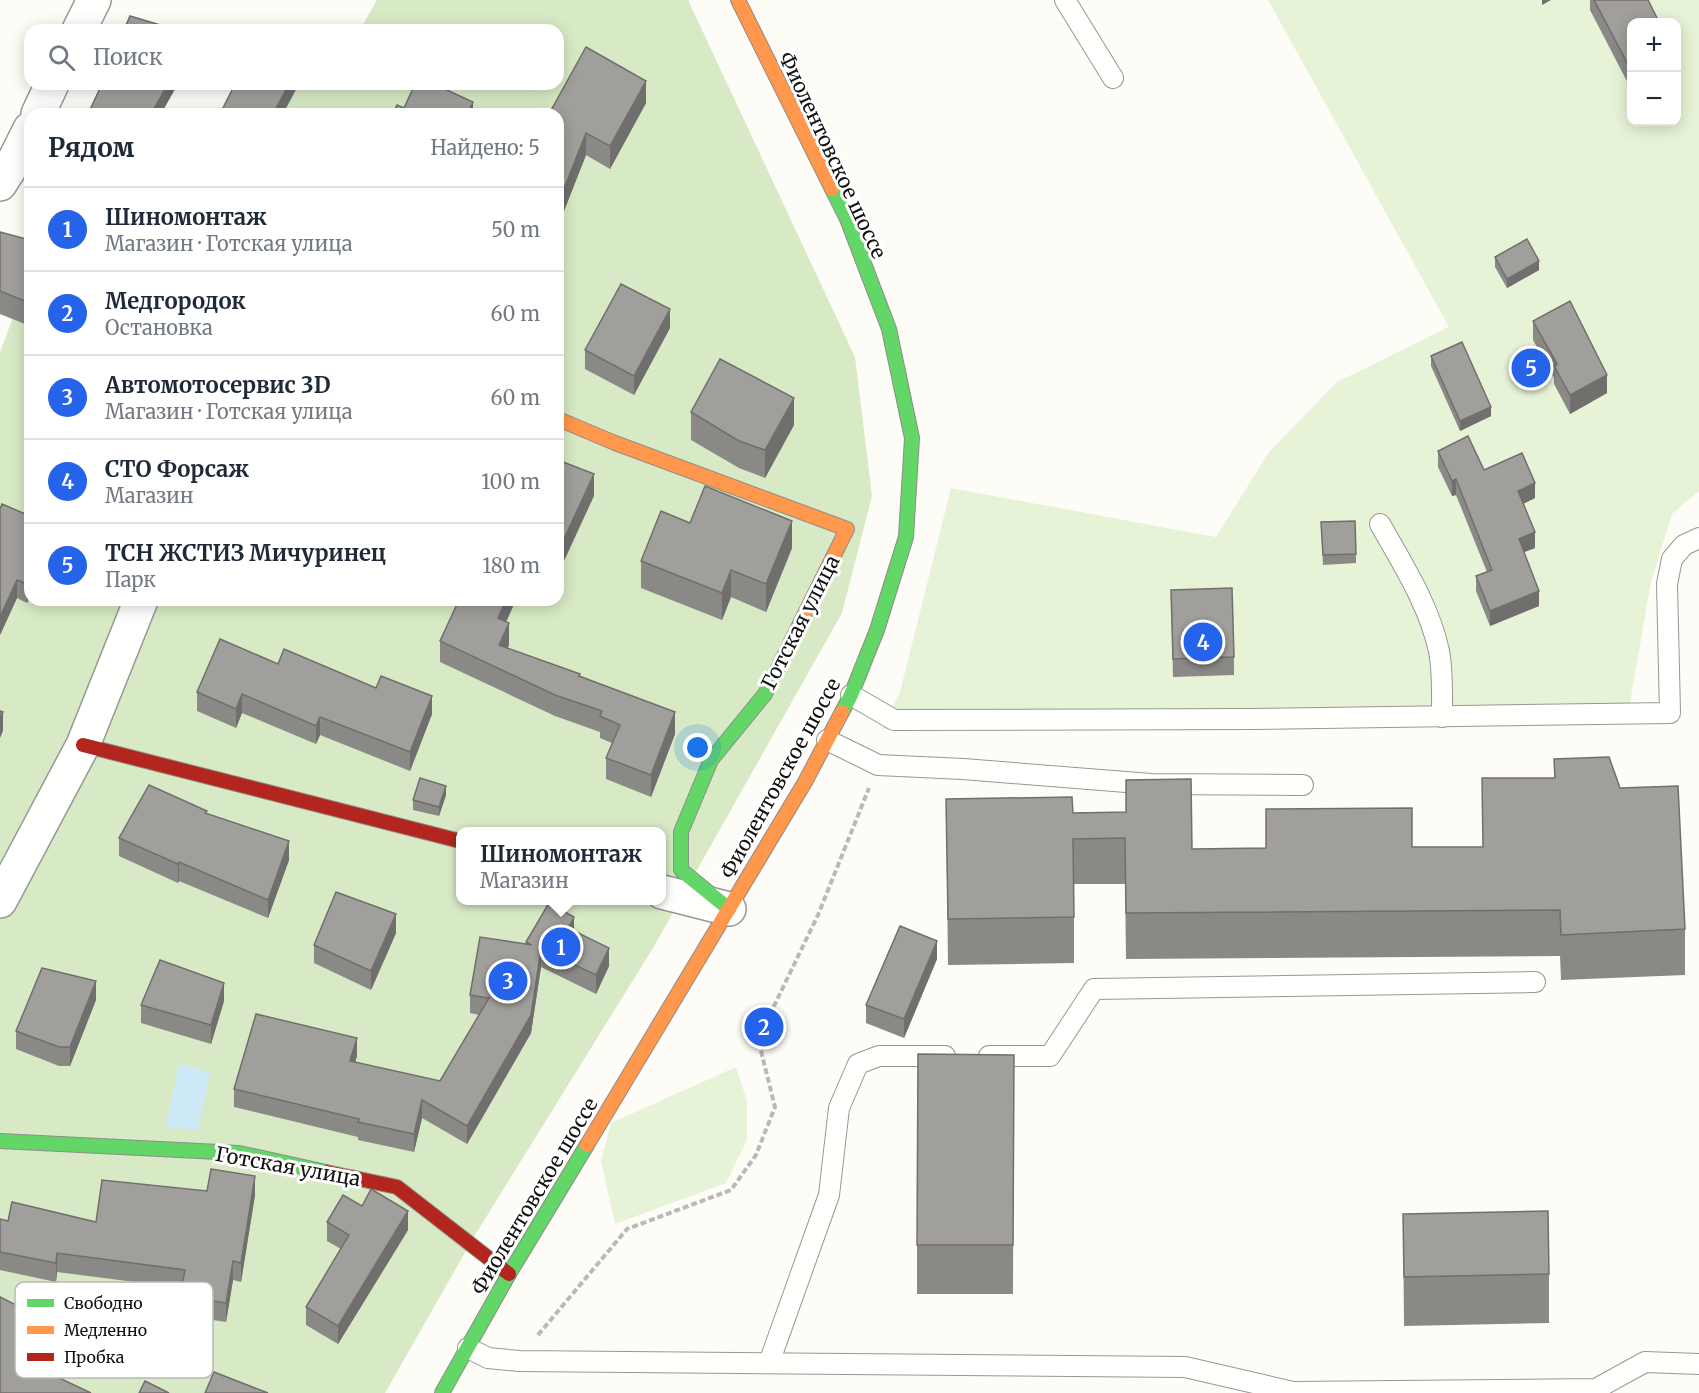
<!DOCTYPE html>
<html lang="ru">
<meta charset="utf-8">
<style>
body{margin:0;font-family:Merriweather,serif;background:#f6f6f7;color:#1f2937}
.controls{position:absolute;right:18px;top:18px;display:grid;overflow:hidden;border-radius:12px;box-shadow:0 3px 15px #0003}
.controls button{width:54px;height:54px;display:grid;place-items:center;padding:0;border:0;border-bottom:2px solid #e0e1e3;background:#fff;color:#1f2937;font:30px sans-serif}
.you{position:absolute;left:698px;top:748px;width:21px;height:21px;margin:-15px;border:4px solid #fff;border-radius:50%;background:#1a73e8;box-shadow:0 0 0 9px #1a73e833}
.badge{display:grid;place-items:center;width:39px;height:39px;border-radius:50%;background:#2563eb;color:#fff;font-size:20px;font-weight:700}
.pin{position:absolute;translate:-50% -50%;border:3px solid #fff;box-shadow:0 2px 6px #0006}
.popup{position:absolute;left:456px;top:827px;width:210px;height:78px;box-sizing:border-box;display:grid;place-content:center;border-radius:12px;background:#fff;filter:drop-shadow(0 2px 4px #0005);font-size:20px;white-space:nowrap;color:#747a83}
.popup b{font-size:22px;color:#1f2937}
.popup::after{content:'';position:absolute;left:50%;top:100%;margin-left:-12px;border:12px solid transparent;border-top-color:#fff}
.list{margin:0;padding:0;list-style:none}
h2{display:flex;justify-content:space-between;align-items:center;height:78px;margin:0;padding:0 24px;font-size:26px}
h2 small{font-size:20px;font-weight:400;color:#747a83}
.list li{display:grid;grid-template-columns:39px 1fr auto;gap:18px;align-items:center;box-sizing:border-box;height:84px;padding:0 24px;border-top:2px solid #e0e1e3}
.list b{display:block;font-size:22px;white-space:nowrap}
.list p{margin:0;font-size:20px;white-space:nowrap;color:#747a83}
.list em{font-size:20px;font-style:normal;color:#747a83}
.icon{flex:none;width:33px;height:33px;fill:none;stroke:currentColor;stroke-width:2;stroke-linecap:round;stroke-linejoin:round}
.map{position:relative;flex:none;width:1699px;height:1393px;overflow:hidden}
.search{position:absolute;background:#fff;box-shadow:0 3px 15px #0003;left:24px;top:24px;width:540px;height:66px;display:flex;align-items:center;gap:15px;box-sizing:border-box;padding:0 21px;border-radius:18px;color:#747a83;font-size:22px}
.panel{position:absolute;background:#fff;box-shadow:0 3px 15px #0003;left:24px;top:108px;width:540px;height:498px;border-radius:18px}
.map>svg:first-child{display:block}
.green{fill:#e7f3d7;fill-rule:evenodd}
.forest{fill:#d8eac5;fill-rule:evenodd}
.water{fill:#cde8f7}
.lines{fill:none;stroke-linecap:round;stroke-linejoin:round}
.lane-casing{stroke:#979795;stroke-width:22}
.street-casing{stroke:#979795;stroke-width:36}
.fast-casing{stroke:#8e8d8b;stroke-width:16}
.slow-casing{stroke:#8e8d8b;stroke-width:16}
.jam-casing{stroke:#8e8d8b;stroke-width:16}
.path{stroke:#b9b9b8;stroke-width:4;stroke-dasharray:6 3;stroke-linecap:butt}
.lane{stroke:#fffffe;stroke-width:20}
.street{stroke:#fffffe;stroke-width:33}
.fast{stroke:#63d668;stroke-width:14}
.slow{stroke:#ff974d;stroke-width:14}
.jam{stroke:#b3261e;stroke-width:14}
.wall{fill:#8a8986}
.shaded-wall{fill:#716f6d}
.building{fill:#a19f9c;stroke:#716f6d;stroke-width:1.5}
.labels{text-anchor:middle;dominant-baseline:central;stroke-width:6;stroke-linejoin:round;paint-order:stroke}
.street-label{font-size:20px;fill:#111;stroke:#fff}
.key{fill:#fff;stroke:#b8b8b8;stroke-width:1.5}
.key-label{font-size:16px;fill:#111}
</style>
<div class="map">
<svg width="1699" height="1393" viewBox="0 0 1699 1393">
<rect width="100%" height="100%" fill="#fdfcf7"/>
<g class="green">
<path d="M1268,0H1699V491L1672,514L1651,582L1627,720L882,729L900,692L951,488L1216,537L1269,452L1337,382L1449,327ZM1632,22H1676V122H1632Z"/>
<path d="M736,1067L747,1101V1140L726,1183L615,1224L601,1161L611,1123Z"/>
</g>
<path class="forest" d="M377,0H688L855,357L872,496L842,613L653,948L475,1235L385,1393H0V352L30,272V600H558V114H221L235,84H558V30H360ZM460,832H662V900H460Z"/>
<path class="water" d="M179,1064L210,1072L198,1130L166,1127Z"/>
<g class="lines">
<defs>
<g id="lane">
<path d="M1065,0L1113,78"/>
<path d="M1380,524C1403,565 1429,605 1439,651C1443,672 1442,695 1442,717"/>
<path d="M851,695L894,720L1253,719L1670,713L1667,584L1672,559L1684,545L1699,538"/>
<path d="M827,740L878,765L963,769L1151,784L1303,785"/>
<path d="M989,1056H1050L1094,989L1535,982"/>
<path d="M468,1348L488,1358L519,1361L1185,1367L1293,1392L1596,1389L1645,1362L1699,1364"/>
<path d="M769,1363L829,1195L839,1108L858,1064L879,1056H945"/>
</g>
<g id="street">
<path d="M79,30L94,0"/>
<path d="M38,114L52,84"/>
<path d="M0,184L12,165L30,129"/>
<path d="M662,892L729,909"/>
<path d="M0,901L83,745L141,600"/>
</g>
<g id="fast">
<path d="M832,189L847,219L889,329L912,438L906,537L877,630L851,695L842,712"/>
<path d="M729,909L681,870V832L711,760L765,694L776,672"/>
<path d="M0,1141L239,1153L326,1172"/>
<path d="M442,1393L509,1274L587,1145"/>
</g>
<g id="slow">
<path d="M738,0L832,189"/>
<path d="M558,419L615,443L847,529L776,672"/>
<path d="M587,1145L805,782L842,712"/>
</g>
<g id="jam">
<path d="M83,745L460,841"/>
<path d="M326,1172L397,1187L509,1274"/>
</g>
</defs>
<use href="#lane" class="lane-casing"/>
<use href="#street" class="street-casing"/>
<use href="#fast" class="fast-casing"/>
<use href="#slow" class="slow-casing"/>
<use href="#jam" class="jam-casing"/>
<path class="path" d="M538,1335L627,1229L731,1190L756,1155L775,1107L758,1039L818,915L869,788"/>
<use href="#lane" class="lane"/>
<use href="#street" class="street"/>
<use href="#fast" class="fast"/>
<use href="#slow" class="slow"/>
<use href="#jam" class="jam"/>
</g>
<g class="wall">
<path d="M1590,0H1648L1632,22V88L1631,89L1590,10Z"/>
<path d="M646,103L610,169L586,155L558,226V114Z"/>
<path d="M0,232L30,240V326L0,314Z"/>
<path d="M1495,257L1539,270L1507,288L1495,267Z"/>
<path d="M1533,321L1607,393L1570,414L1554,384V378L1533,340Z"/>
<path d="M670,328L634,395L585,369V350Z"/>
<path d="M1431,356L1491,416L1460,431L1431,366Z"/>
<path d="M691,412L794,425L765,478L739,468L691,440Z"/>
<path d="M1438,451L1484,470L1535,498L1523,504L1535,548L1524,552L1539,606L1490,626L1476,591V576L1487,572L1456,495L1452,496L1438,467Z"/>
<path d="M0,509L30,516V596L27,603L17,598L0,635Z"/>
<path d="M1321,522L1356,554V563L1323,565Z"/>
<path d="M690,523L792,548L766,612L731,597L722,620L641,588V561Z"/>
<path d="M1171,590L1234,657V675L1173,677Z"/>
<path d="M459,600H516L506,622L509,645L507,648L580,677L675,734L651,797L606,779V758L612,743L600,738V732L555,716L440,662V641Z"/>
<path d="M278,664L432,714L410,771L320,735L316,744L242,713L236,728L197,711V692Z"/>
<path d="M1554,759L1620,788L1685,929V975L1561,980L1560,956L1126,959L1125,884H1074V963L948,965L946,799L1073,813L1192,849L1482,847L1554,778Z"/>
<path d="M446,795L439,816L413,810V800Z"/>
<path d="M207,813L289,860L268,918L179,881L178,883L119,856V838Z"/>
<path d="M574,931L609,966L596,994L541,967L531,1033L467,1144L422,1118L414,1152L358,1140V1137L234,1107V1089L357,1056L355,1062L440,1081L479,1015L470,1013V995L526,944V942Z"/>
<path d="M396,933L371,990L314,963V945Z"/>
<path d="M937,959L904,1038L866,1023V1005Z"/>
<path d="M96,1000L70,1066H59L16,1049V1031Z"/>
<path d="M224,1001L211,1044L141,1023V1005Z"/>
<path d="M1014,1055L1013,1294H917V1245Z"/>
<path d="M207,1191L255,1195L241,1282L233,1280L226,1322L180,1315V1296L182,1288L57,1272L56,1282L0,1270V1219L8,1221L96,1222Z"/>
<path d="M362,1206L408,1230L338,1344L306,1325V1307L341,1249L327,1241V1222Z"/>
<path d="M1403,1214L1549,1274V1323L1404,1326Z"/>
</g>
<g class="shaded-wall">
<path d="M1542,0H1551L1542,5Z"/>
<path d="M1631,70H1632V88L1631,89Z"/>
<path d="M646,81V103L610,169V146Z"/>
<path d="M168,84H178L161,114H151Z"/>
<path d="M289,84H299L283,114H273Z"/>
<path d="M473,102V114H467Z"/>
<path d="M586,133V155L558,226V204Z"/>
<path d="M1539,261V270L1507,288V279Z"/>
<path d="M670,309V328L634,395V376Z"/>
<path d="M1607,375V393L1570,414V395Z"/>
<path d="M794,398V425L765,478V450Z"/>
<path d="M1491,407V416L1460,431V421Z"/>
<path d="M594,474V496L558,574V552Z"/>
<path d="M1456,479V495L1452,496V481Z"/>
<path d="M1535,483V498L1518,506V491Z"/>
<path d="M792,521V548L766,612V584Z"/>
<path d="M1535,532V548L1519,554V539Z"/>
<path d="M731,570V597L722,620V593Z"/>
<path d="M30,578V596L27,603V584Z"/>
<path d="M17,580V598L0,635V617Z"/>
<path d="M1539,591V606L1490,626V611Z"/>
<path d="M506,600H516L498,639V618Z"/>
<path d="M509,623V645L499,667V645Z"/>
<path d="M242,694V713L236,728V709Z"/>
<path d="M432,696V714L410,771V752Z"/>
<path d="M3,712V731L0,738V720Z"/>
<path d="M675,712V734L651,797V775Z"/>
<path d="M320,717V735L316,744V726Z"/>
<path d="M446,786V795L439,816V807Z"/>
<path d="M289,841V860L268,918V900Z"/>
<path d="M179,862V881L178,883V864Z"/>
<path d="M396,914V933L371,990V971Z"/>
<path d="M574,917V935L568,928Z"/>
<path d="M937,941V959L904,1038V1019Z"/>
<path d="M609,948V966L596,994V975Z"/>
<path d="M541,949V967L531,1033L467,1144V1126Z"/>
<path d="M96,981V1000L70,1066V1047Z"/>
<path d="M224,983V1001L211,1044V1025Z"/>
<path d="M357,1038V1056L350,1079V1061Z"/>
<path d="M422,1100V1118L414,1152V1134Z"/>
<path d="M255,1176V1195L241,1282V1263Z"/>
<path d="M408,1211V1230L338,1344V1326Z"/>
<path d="M57,1253V1272L56,1282V1263Z"/>
<path d="M233,1261V1280L226,1322V1303Z"/>
<path d="M38,1316V1338L17,1381V1358Z"/>
</g>
<g class="building">
<path d="M1594,0H1648L1659,22H1632V70H1631Z"/>
<path d="M130,16L177,30H124Z"/>
<path d="M586,47L646,81L610,146L586,133L558,204V114H549Z"/>
<path d="M102,84H168L151,114H88Z"/>
<path d="M235,84H289L273,114H220Z"/>
<path d="M415,84H434L473,102L467,114H393L397,105L404,108Z"/>
<path d="M0,232L30,240V303L0,291Z"/>
<path d="M1527,239L1539,261L1507,279L1495,257Z"/>
<path d="M621,284L670,309L634,376L585,350Z"/>
<path d="M1570,301L1607,375L1570,395L1554,366L1557,364L1533,321Z"/>
<path d="M1462,342L1491,407L1460,421L1431,356Z"/>
<path d="M720,359L794,398L765,450L739,441L691,412Z"/>
<path d="M1468,436L1484,470L1522,453L1535,483L1518,491L1535,532L1519,539L1539,591L1490,611L1476,576L1492,570L1456,479L1452,481L1438,451Z"/>
<path d="M558,460L594,474L558,552Z"/>
<path d="M705,486L792,521L766,584L731,570L722,593L641,561L661,511L690,523Z"/>
<path d="M2,504L30,516V578L27,584L17,580L0,617V509Z"/>
<path d="M1355,521L1356,554L1323,555L1321,522Z"/>
<path d="M1232,588L1234,657L1173,659L1171,590Z"/>
<path d="M459,600H506L498,618L509,623L499,645L580,674L579,676L675,712L651,775L606,758L620,725L600,716L602,711L555,695L440,641Z"/>
<path d="M220,639L278,664L284,649L376,688L381,676L432,696L410,752L320,717L316,726L242,694L236,709L197,692Z"/>
<path d="M0,711L3,712L0,720Z"/>
<path d="M1609,757L1620,788L1678,786L1685,929L1561,935L1560,910L1126,913L1125,838L1073,839L1074,917L948,919L946,799L1072,797L1073,813L1126,812V780L1191,779L1192,849L1266,848V809L1412,808V847H1483L1482,778H1555L1554,759Z"/>
<path d="M420,778L446,786L439,807L413,800Z"/>
<path d="M149,785L207,811L205,813L289,841L268,900L179,862L178,864L119,838Z"/>
<path d="M336,892L396,914L371,971L314,945Z"/>
<path d="M549,903L574,917L568,928L609,948L596,975L541,949L531,1015L467,1126L422,1100L414,1134L358,1122L359,1119L234,1089L256,1014L357,1038L350,1061L440,1081L489,998L470,995L480,937L532,945L526,942Z"/>
<path d="M900,926L937,941L904,1019L866,1005Z"/>
<path d="M160,960L224,983L211,1025L141,1005Z"/>
<path d="M42,968L96,981L70,1047H59L16,1031Z"/>
<path d="M918,1054L1014,1055L1013,1245H917Z"/>
<path d="M211,1169L255,1176L241,1263L233,1261L226,1303L180,1296L185,1270L57,1253L56,1263L0,1252V1219L8,1221L12,1202L96,1222L102,1180L207,1191Z"/>
<path d="M371,1189L408,1211L338,1326L306,1307L349,1235L327,1222L343,1195L362,1206Z"/>
<path d="M1548,1211L1549,1274L1404,1277L1403,1214Z"/>
<path d="M0,1297L38,1316L17,1358L91,1393H0Z"/>
<path d="M214,1372L268,1393H205Z"/>
<path d="M145,1381L169,1393H139Z"/>
</g>
<g class="labels">
<g class="street-label">
<text transform="translate(833 155) rotate(65)">Фиолентовское шоссе</text>
<text transform="translate(800 622) rotate(-63)">Готская улица</text>
<text transform="translate(780 778) rotate(-61)">Фиолентовское шоссе</text>
<text transform="translate(288 1166) rotate(10)">Готская улица</text>
<text transform="translate(534 1196) rotate(-59)">Фиолентовское шоссе</text>
</g>
</g>
<rect x="15" y="1282" width="198" height="96" rx="9" class="key"/>
<rect x="27" y="1299" width="27" height="8" fill="#63d668"/>
<rect x="27" y="1326" width="27" height="8" fill="#ff974d"/>
<rect x="27" y="1353" width="27" height="8" fill="#b3261e"/>
<g class="key-label">
<text x="64" y="1309">Свободно</text>
<text x="64" y="1336">Медленно</text>
<text x="64" y="1363">Пробка</text>
</g>
</svg>
<div class="controls">
<button>+</button>
<button>−</button>
</div>
<div class="you"></div>
<div class="pin badge" style="left:561px;top:947px">1</div>
<div class="popup"><b>Шиномонтаж</b>Магазин</div>
<div class="pin badge" style="left:764px;top:1027px">2</div>
<div class="pin badge" style="left:508px;top:981px">3</div>
<div class="pin badge" style="left:1203px;top:642px">4</div>
<div class="pin badge" style="left:1531px;top:368px">5</div>
<div class="search"><svg class="icon" aria-label="search" viewBox="0 0 24 24"><circle cx="10" cy="10" r="6"/><path d="M15 15l6 6"/></svg>Поиск</div>
<section class="panel">
<h2>Рядом<small>Найдено: 5</small></h2>
<ul class="list">
<li><span class="badge">1</span><div><b>Шиномонтаж</b><p>Магазин · Готская улица</p></div><em>50 m</em></li>
<li><span class="badge">2</span><div><b>Медгородок</b><p>Остановка</p></div><em>60 m</em></li>
<li><span class="badge">3</span><div><b>Автомотосервис 3D</b><p>Магазин · Готская улица</p></div><em>60 m</em></li>
<li><span class="badge">4</span><div><b>СТО Форсаж</b><p>Магазин</p></div><em>100 m</em></li>
<li><span class="badge">5</span><div><b>ТСН ЖСТИЗ Мичуринец</b><p>Парк</p></div><em>180 m</em></li>
</ul>
</section>
</div>
